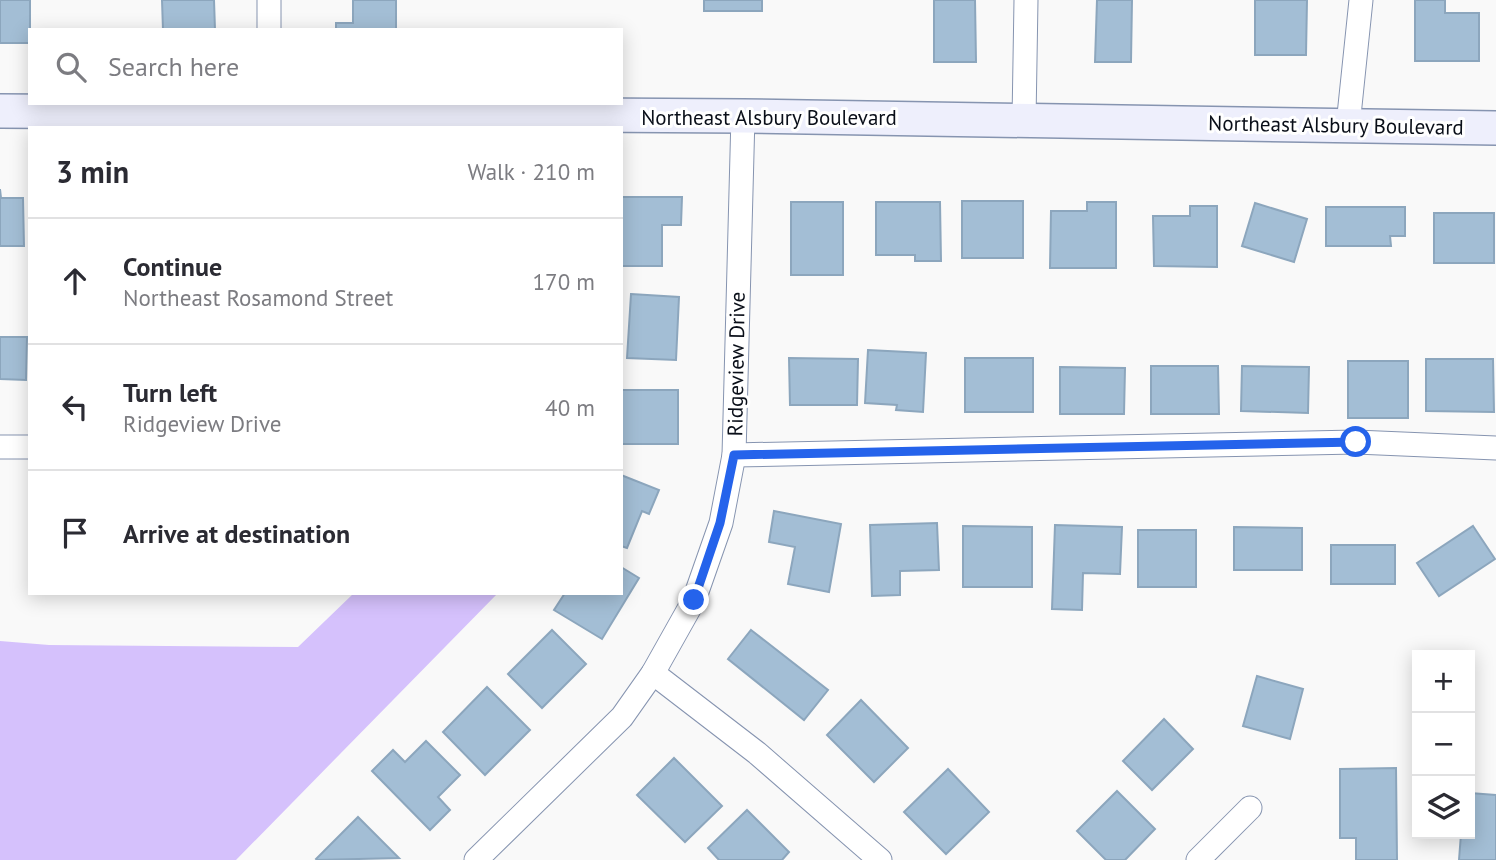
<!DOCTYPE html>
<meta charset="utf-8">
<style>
body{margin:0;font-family:"PT Sans",sans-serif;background:#f2f2f3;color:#2b2b33}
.controls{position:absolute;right:21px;bottom:21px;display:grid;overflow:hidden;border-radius:0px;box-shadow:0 4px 18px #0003}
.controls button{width:63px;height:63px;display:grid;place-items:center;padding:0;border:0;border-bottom:2px solid #e1e1e2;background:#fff;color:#2b2b33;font:35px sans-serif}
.stop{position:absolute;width:21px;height:21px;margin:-16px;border:5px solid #2563eb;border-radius:50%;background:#fff}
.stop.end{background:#2563eb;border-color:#fff;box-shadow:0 2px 7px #0008}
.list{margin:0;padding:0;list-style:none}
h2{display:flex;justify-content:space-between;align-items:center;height:91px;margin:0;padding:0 28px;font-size:30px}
h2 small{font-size:23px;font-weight:400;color:#7c7c81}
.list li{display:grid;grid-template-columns:46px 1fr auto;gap:21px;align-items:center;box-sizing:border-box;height:126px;padding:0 28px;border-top:2px solid #e1e1e2}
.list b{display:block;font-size:26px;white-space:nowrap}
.list p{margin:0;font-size:23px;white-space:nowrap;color:#7c7c81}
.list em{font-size:23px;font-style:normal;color:#7c7c81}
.icon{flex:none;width:38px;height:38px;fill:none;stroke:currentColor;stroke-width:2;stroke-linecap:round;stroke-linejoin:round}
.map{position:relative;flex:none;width:1496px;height:860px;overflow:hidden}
.search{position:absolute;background:#fff;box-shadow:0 4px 18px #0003;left:28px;top:28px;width:595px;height:77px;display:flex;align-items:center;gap:18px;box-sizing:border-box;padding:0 24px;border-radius:0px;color:#7c7c81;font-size:26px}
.panel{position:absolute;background:#fff;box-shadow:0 4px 18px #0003;left:28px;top:126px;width:595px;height:469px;border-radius:0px}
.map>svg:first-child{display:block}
.green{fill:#d5c1fc}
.building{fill:#a3bed5;stroke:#8ca6bd;stroke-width:2}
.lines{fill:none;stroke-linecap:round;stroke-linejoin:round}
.street-casing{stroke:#8694b0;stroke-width:25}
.secondary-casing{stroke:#8694b0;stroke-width:36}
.street{stroke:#fff;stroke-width:23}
.secondary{stroke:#eeeffc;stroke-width:33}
.route{stroke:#2563eb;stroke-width:9}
.labels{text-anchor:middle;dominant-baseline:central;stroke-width:6;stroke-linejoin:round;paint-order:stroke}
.street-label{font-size:21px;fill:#090e18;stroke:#fff}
</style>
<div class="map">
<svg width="1496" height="860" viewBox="0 0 1496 860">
<rect width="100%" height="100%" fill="#f9f9f9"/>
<path class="green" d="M354,593H498L236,860H0V641L49,645L298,647Z"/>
<g class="building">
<rect x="0" y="0" width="30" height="43"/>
<path d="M162,0H214L215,30H163Z"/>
<path d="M353,0H396V30H336V23H353Z"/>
<rect x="704" y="0" width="58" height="11"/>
<path d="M934,0H975L976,62H934Z"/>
<path d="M1097,0H1132L1131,62H1095Z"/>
<path d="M1255,0H1307L1306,55H1255Z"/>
<path d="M1415,0H1445V13H1479V61H1415Z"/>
<path d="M0,189L1,198H23L24,246H0Z"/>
<path d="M621,197H682L681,225H662V266H621Z"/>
<rect x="962" y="201" width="61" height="57"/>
<rect x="791" y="202" width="52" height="73"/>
<path d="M876,202H940L941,261H915V255H876Z"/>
<path d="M1087,202H1116V268H1050L1051,211H1087Z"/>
<path d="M1255,203L1307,219L1294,262L1242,246Z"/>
<path d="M1190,206H1217V267L1154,266L1153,216H1190Z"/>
<path d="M1326,207H1405V236H1390L1391,246H1326Z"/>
<rect x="1434" y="213" width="60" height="50"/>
<path d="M631,294L679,297L676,360L627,358Z"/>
<path d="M0,337H27L26,380L0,379Z"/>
<path d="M868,350L926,353L923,412L896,410L897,405L865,403Z"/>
<path d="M789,358L858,359L857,405H790Z"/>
<rect x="965" y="358" width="68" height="54"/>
<path d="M1426,359H1493L1494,412L1426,411Z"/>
<rect x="1348" y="361" width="60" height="57"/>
<path d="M1151,366H1218L1219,414H1151Z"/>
<path d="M1242,366L1309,367L1308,413L1241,411Z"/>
<path d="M1060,367L1125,368L1124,414H1060Z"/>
<rect x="621" y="390" width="57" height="54"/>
<path d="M621,475L659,490L649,514L642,511L627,548L621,546Z"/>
<path d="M774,511L841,524L829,592L788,584L795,547L769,542Z"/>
<path d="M937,523L939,570L900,571V595L872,596L870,525Z"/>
<path d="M1055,525L1122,527L1120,574L1083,573L1082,610L1052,609Z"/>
<path d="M963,526L1032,527V587H963Z"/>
<path d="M1473,526L1495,559L1439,596L1417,563Z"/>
<path d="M1234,527L1302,528V570H1234Z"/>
<rect x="1138" y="530" width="58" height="57"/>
<rect x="1331" y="545" width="64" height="39"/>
<path d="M621,567L639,578L602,639L554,610L565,593H621Z"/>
<path d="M552,630L586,664L542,708L508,674Z"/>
<path d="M751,630L828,690L804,720L728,659Z"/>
<path d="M1257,676L1303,689L1290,739L1243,726Z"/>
<path d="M487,687L530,730L485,775L443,732Z"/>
<path d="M861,700L908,748L874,782L827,735Z"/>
<path d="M1164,719L1193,749L1152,790L1123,761Z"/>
<path d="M426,741L460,775L438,797L450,810L430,830L372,771L393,750L405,762Z"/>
<path d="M674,758L722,806L685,842L637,795Z"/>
<path d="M1396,768L1397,860H1356V838H1340V769Z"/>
<path d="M948,769L989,812L946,854L904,812Z"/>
<path d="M1117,791L1155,829L1125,860H1106L1077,831Z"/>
<path d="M1470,793L1496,795V860H1459L1461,834H1470Z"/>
<path d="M747,810L789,852L782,860H719L708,848Z"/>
<path d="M358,817L399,858L317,860L316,859Z"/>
</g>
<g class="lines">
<defs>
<g id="street">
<path d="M269,0V30"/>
<path d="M1024,120L1026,0"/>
<path d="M1348,125L1361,0"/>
<path d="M0,447H30"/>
<path d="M734,455L1356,442L1496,448"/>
<path d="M653,673L757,753L880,860"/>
<path d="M476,860L622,717L653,673L694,600L721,523L734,455L743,116"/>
<path d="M1198,860L1250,808"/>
</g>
<path id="secondary" d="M0,111L743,116L1496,128"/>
</defs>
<use href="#street" class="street-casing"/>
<use href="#secondary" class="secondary-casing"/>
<use href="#street" class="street"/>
<use href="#secondary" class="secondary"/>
</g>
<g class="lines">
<path class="route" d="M694,600L720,523L734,455L1356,442"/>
</g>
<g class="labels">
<g class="street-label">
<text x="769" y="117">Northeast Alsbury Boulevard</text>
<text transform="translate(1336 125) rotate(1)">Northeast Alsbury Boulevard</text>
<text transform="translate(736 364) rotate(-89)">Ridgeview Drive</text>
</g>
</g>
</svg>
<div class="controls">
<button>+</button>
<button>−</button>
<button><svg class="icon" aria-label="layers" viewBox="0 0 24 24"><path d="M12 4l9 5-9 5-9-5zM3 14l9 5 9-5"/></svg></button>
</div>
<div class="stop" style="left:1356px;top:442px"></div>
<div class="stop end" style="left:694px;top:600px"></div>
<div class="search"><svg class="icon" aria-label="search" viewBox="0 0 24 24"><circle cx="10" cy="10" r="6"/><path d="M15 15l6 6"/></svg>Search here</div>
<section class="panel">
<h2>3 min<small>Walk · 210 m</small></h2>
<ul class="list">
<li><svg class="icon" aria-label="ahead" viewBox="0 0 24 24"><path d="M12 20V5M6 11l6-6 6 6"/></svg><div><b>Continue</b><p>Northeast Rosamond Street</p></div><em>170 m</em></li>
<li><svg class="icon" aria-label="left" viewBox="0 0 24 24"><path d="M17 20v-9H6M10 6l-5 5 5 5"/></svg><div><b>Turn left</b><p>Ridgeview Drive</p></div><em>40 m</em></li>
<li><svg class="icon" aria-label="arrive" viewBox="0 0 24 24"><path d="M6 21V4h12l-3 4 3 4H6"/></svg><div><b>Arrive at destination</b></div></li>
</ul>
</section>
</div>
